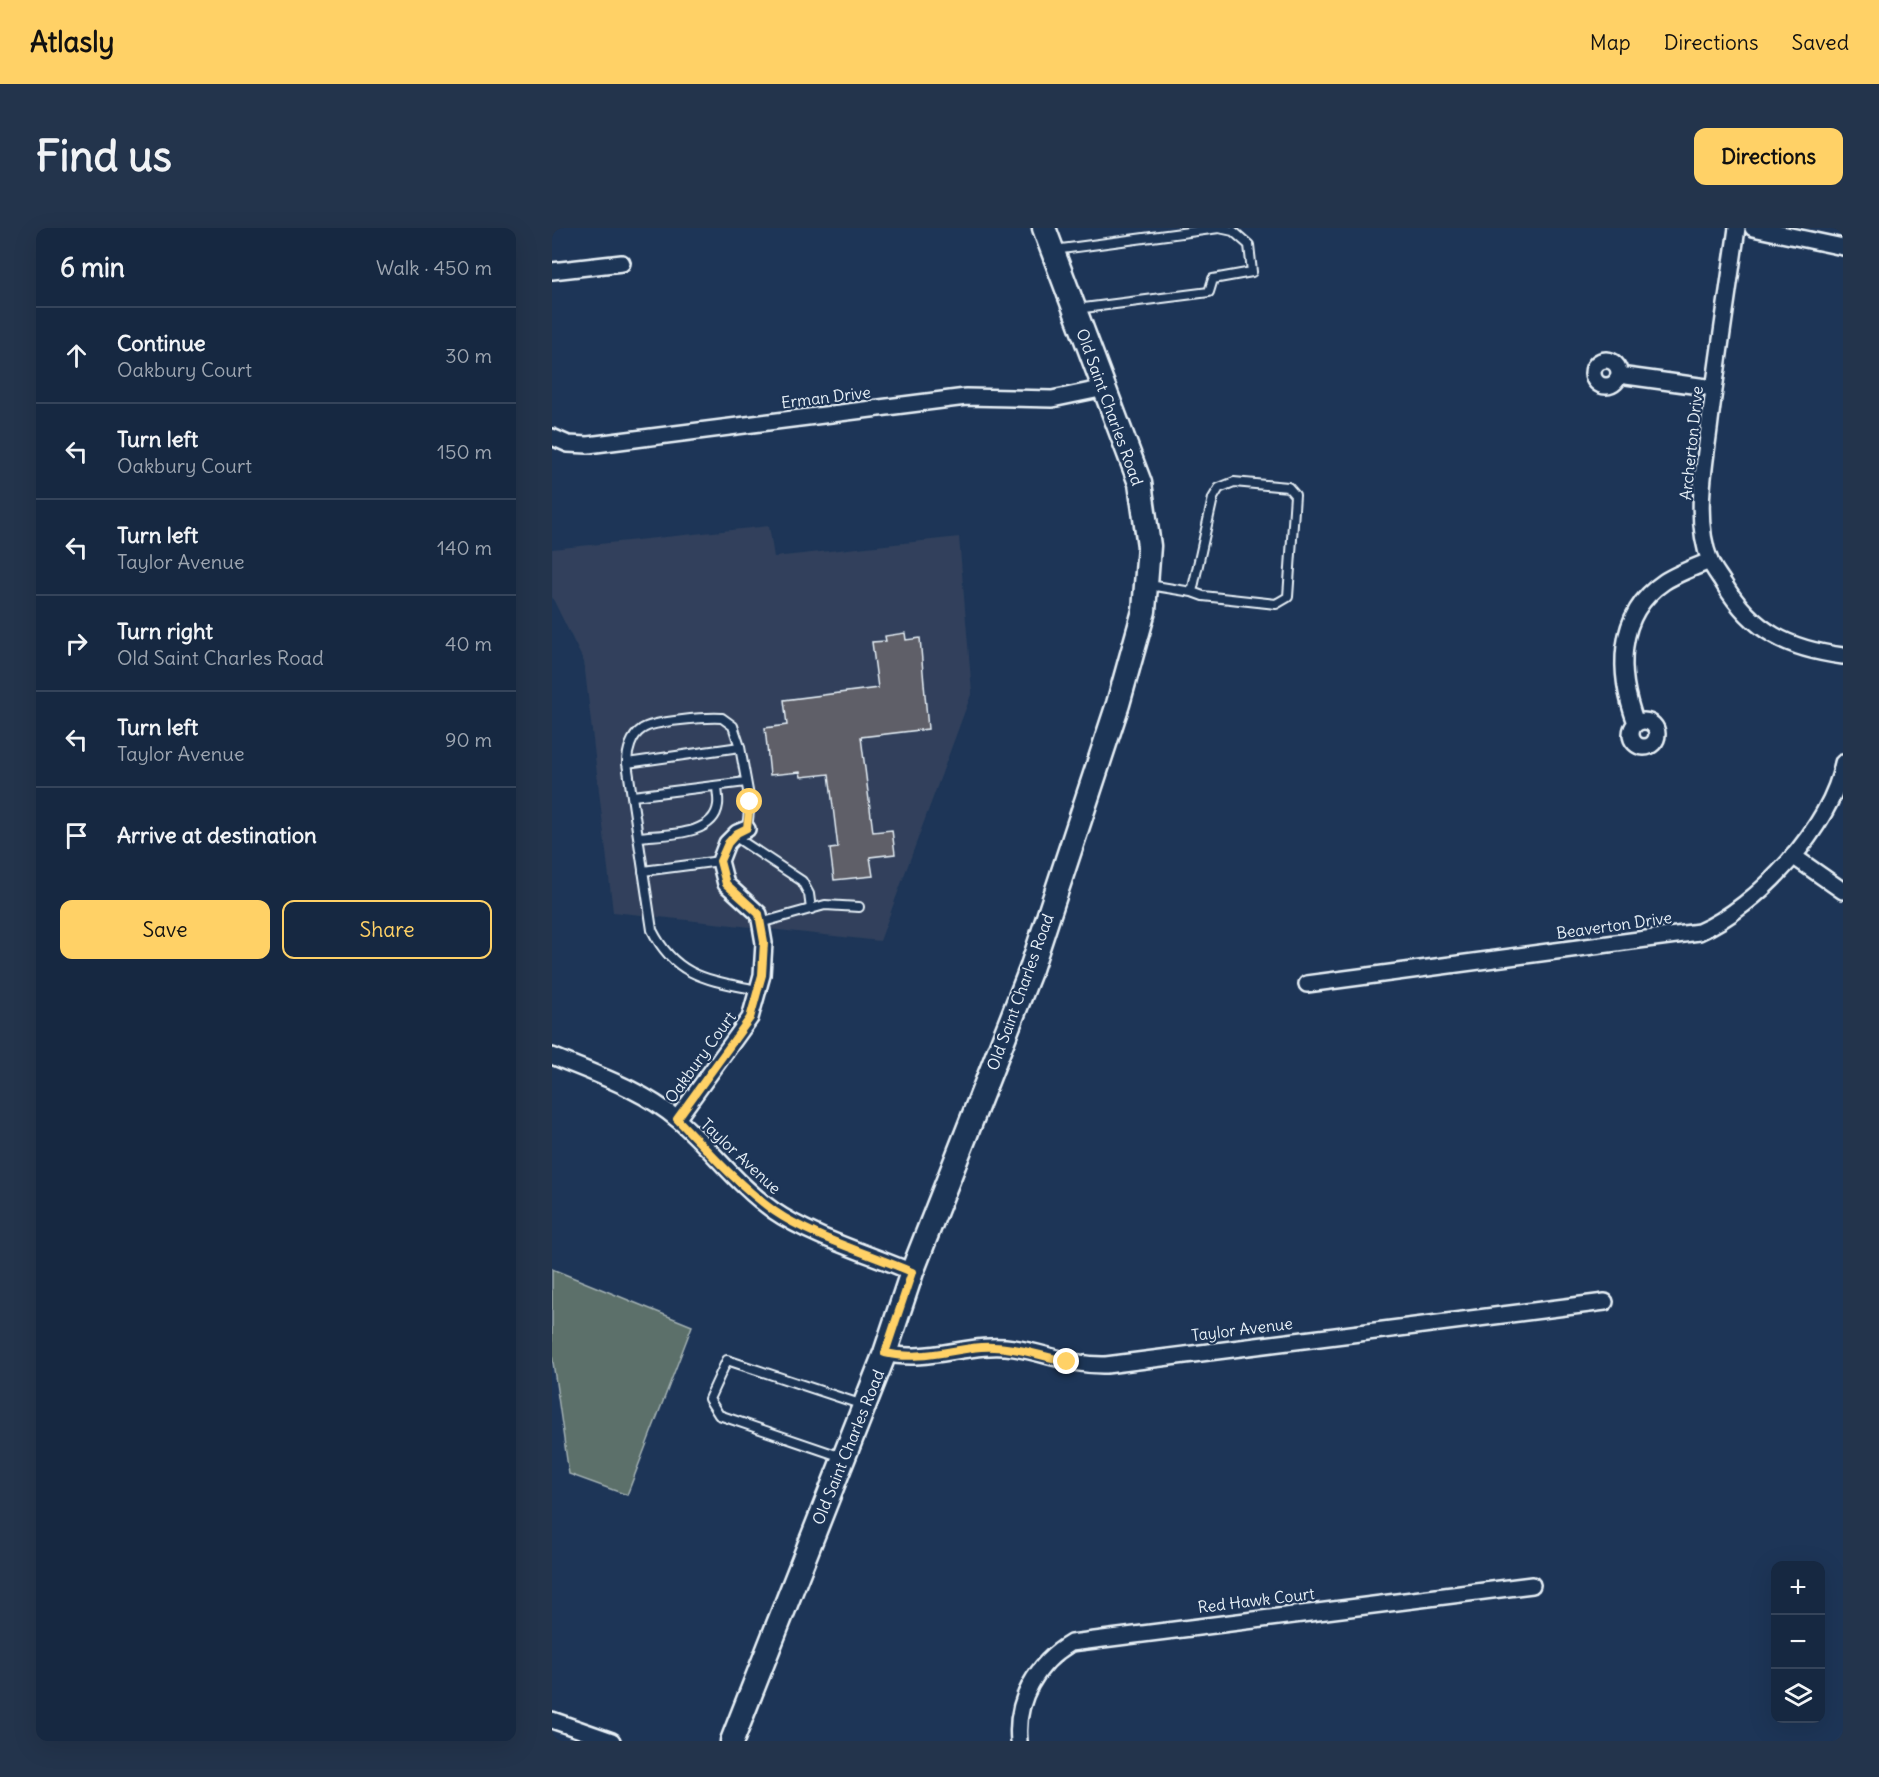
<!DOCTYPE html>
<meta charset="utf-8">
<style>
body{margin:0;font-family:Delius,sans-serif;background:#23344c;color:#f1f3f6}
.controls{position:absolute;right:18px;bottom:18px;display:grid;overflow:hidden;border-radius:12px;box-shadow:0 6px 24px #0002}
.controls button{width:54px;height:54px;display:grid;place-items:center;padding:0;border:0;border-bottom:2px solid #35445a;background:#162841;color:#f1f3f6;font:30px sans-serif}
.stop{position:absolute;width:18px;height:18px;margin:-14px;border:4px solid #ffd166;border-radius:50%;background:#fff}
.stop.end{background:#ffd166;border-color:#fff;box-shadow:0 2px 6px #0008}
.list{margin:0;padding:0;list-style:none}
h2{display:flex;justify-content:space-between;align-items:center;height:78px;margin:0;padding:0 24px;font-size:26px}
h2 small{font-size:20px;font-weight:400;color:#9ea6b1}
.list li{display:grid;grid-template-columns:39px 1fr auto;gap:18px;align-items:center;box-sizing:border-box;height:96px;padding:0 24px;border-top:2px solid #35445a}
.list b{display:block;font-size:22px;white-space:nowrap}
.list p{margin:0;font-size:20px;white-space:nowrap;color:#9ea6b1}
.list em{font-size:20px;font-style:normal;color:#9ea6b1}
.actions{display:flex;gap:12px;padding:18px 24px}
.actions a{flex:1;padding:14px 0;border:2px solid #ffd166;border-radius:12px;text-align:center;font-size:21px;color:#ffd166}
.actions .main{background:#ffd166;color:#111}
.icon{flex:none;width:33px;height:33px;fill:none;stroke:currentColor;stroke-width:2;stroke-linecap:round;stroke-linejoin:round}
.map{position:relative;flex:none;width:1291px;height:1513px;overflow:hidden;border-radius:12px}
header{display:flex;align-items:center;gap:36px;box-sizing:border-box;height:84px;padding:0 30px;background:#ffd166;color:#111}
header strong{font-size:28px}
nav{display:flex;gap:33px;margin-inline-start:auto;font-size:21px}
.intro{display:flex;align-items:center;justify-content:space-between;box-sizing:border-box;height:144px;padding:0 36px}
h1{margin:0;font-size:42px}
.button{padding:15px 27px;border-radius:12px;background:#ffd166;color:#111;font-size:21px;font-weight:700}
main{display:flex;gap:36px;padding:0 36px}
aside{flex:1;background:#162841;border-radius:12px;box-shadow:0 6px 24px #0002}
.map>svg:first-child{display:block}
.built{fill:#30415c}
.green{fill:#5c706b;stroke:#a2b0b2;stroke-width:1.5}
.building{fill:#5e5e68;stroke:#e8f1f8;stroke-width:1.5}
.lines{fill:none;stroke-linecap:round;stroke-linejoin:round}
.lane-casing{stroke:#e8f1f8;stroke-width:12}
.street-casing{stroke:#e8f1f8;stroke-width:20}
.secondary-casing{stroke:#e8f1f8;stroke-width:27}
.lane{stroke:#1d3557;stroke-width:8}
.street{stroke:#1d3557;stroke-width:15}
.secondary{stroke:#1d3557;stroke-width:22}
.route{stroke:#ffd166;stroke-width:8}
.labels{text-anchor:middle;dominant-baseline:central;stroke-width:4.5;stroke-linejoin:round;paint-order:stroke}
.street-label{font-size:16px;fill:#e8f1f8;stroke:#1d3557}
</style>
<header>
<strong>Atlasly</strong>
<nav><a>Map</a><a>Directions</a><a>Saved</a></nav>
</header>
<div class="intro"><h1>Find us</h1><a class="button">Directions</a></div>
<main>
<aside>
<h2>6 min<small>Walk · 450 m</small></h2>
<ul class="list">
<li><svg class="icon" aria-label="ahead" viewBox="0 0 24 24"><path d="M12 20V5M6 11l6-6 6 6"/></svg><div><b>Continue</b><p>Oakbury Court</p></div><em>30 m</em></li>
<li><svg class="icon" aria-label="left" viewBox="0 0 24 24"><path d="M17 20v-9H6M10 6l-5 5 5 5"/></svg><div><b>Turn left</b><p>Oakbury Court</p></div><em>150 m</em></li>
<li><svg class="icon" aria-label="left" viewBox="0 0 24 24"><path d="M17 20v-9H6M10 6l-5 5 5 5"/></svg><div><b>Turn left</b><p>Taylor Avenue</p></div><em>140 m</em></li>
<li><svg class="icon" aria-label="right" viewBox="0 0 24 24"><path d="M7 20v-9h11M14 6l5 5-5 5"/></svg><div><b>Turn right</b><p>Old Saint Charles Road</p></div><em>40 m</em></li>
<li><svg class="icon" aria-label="left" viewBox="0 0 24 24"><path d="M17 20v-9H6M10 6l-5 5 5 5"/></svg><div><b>Turn left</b><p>Taylor Avenue</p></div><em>90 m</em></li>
<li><svg class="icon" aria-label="arrive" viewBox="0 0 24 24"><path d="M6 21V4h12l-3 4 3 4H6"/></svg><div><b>Arrive at destination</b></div></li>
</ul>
<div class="actions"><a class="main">Save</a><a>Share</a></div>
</aside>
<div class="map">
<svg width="1291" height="1513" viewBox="0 0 1291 1513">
<rect width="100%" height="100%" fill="#1d3557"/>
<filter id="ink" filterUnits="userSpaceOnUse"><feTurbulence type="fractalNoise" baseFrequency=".0167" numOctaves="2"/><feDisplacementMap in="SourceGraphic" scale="12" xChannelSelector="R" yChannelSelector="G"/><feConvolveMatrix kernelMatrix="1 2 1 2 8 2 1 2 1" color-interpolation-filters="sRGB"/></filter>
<g filter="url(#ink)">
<path class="built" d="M217,298L222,329L407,309L420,464L328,713L61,684L32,434L0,369V321Z"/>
<path class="green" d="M0,1041L140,1098L75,1267L17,1246L0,1127Z"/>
<path class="building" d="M353,405L354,412L368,410L376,501L309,509L321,604L340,602L343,626L318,629L321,648L282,652L278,621L286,620L277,546L249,549L248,544L218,547L213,500L235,497L232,472L326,460L320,414L334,413L333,408Z"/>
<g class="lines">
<defs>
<g id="lane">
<path d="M502,22L667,0"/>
<path d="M524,81L657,64L661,51L700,44L697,17L681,3L667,0"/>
<path d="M597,357L640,364L651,368L724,376L736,369L743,267L736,259L682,254L667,260L661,270L640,364"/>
<path d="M188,519L181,498L170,490C155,489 101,493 90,501C79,508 75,524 75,535L100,702C124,750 158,752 205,762"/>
<path d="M75,535L188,519L198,574L195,601"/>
<path d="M81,568L194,554"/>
<path d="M182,608L250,653L257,666L259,681"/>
<path d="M87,609C111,606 162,609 166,577C167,571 165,564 165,558"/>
<path d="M91,643L168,633"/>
<path d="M208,695L273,677L307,679"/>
<path d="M290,1229L167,1187L157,1171L175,1132L311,1177"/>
</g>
<g id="street">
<path d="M1185,0C1176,64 1166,129 1158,193C1153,237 1141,291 1158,333C1161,341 1168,349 1172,356C1201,404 1237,421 1291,428"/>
<path d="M1201,0L1291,19"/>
<path d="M0,43L70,35"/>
<circle cx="1054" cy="145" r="13"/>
<path d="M1067,147L1162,160"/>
<path d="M0,209L16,216L36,217L414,169L500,171L553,160"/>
<circle cx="1092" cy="506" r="13"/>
<path d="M1084,495C1066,447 1063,387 1112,354C1126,345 1143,339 1158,333"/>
<path d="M1241,628L1291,663"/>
<path d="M755,756L1147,704C1205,679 1280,598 1291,535"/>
<path d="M0,828C43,846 90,861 126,892C159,920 185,957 222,983C258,1008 318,1026 360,1044"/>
<path d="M125,891L198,790L210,747L212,715L207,686L174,656L168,633L175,615L185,605L195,601"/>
<path d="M333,1125C376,1136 419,1113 462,1120C494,1125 521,1138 554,1137L1053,1074"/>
<path d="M0,1492L60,1513"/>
<path d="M467,1513C463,1472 485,1435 519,1415L980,1357"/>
</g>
<path id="secondary" d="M180,1513L333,1125L360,1044L479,741L566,476L592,383L597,318L588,255L492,0"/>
</defs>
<use href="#lane" class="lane-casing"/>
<use href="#street" class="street-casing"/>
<use href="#secondary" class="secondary-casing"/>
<use href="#lane" class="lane"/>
<use href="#street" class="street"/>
<use href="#secondary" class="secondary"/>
</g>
</g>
<g class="lines" filter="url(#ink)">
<path class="route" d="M198,574L195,600L185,605L176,615L168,633L174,656L207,686L212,714L210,747L198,790L125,891C156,923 186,957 222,983C258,1008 318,1026 360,1044L333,1125C366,1133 396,1122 429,1119C459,1117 487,1127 515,1134"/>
</g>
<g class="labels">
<g class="street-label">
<text transform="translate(274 169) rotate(-7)">Erman Drive</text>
<text transform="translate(558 179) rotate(70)">Old Saint Charles Road</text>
<text transform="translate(1139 215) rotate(-84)">Archerton Drive</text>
<text transform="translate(1062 697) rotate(-8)">Beaverton Drive</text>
<text transform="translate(468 764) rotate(-70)">Old Saint Charles Road</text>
<text transform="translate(148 829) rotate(-54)">Oakbury Court</text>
<text transform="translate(189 928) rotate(43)">Taylor Avenue</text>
<text transform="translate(690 1101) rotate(-7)">Taylor Avenue</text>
<text transform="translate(296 1219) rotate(-68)">Old Saint Charles Road</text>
<text transform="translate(704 1372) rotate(-7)">Red Hawk Court</text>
</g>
</g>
</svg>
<div class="controls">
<button>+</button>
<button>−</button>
<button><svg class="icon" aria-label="layers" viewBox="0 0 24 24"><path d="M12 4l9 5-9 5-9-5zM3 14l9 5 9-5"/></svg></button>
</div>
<div class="stop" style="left:198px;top:574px"></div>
<div class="stop end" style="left:515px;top:1134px"></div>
</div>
</main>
